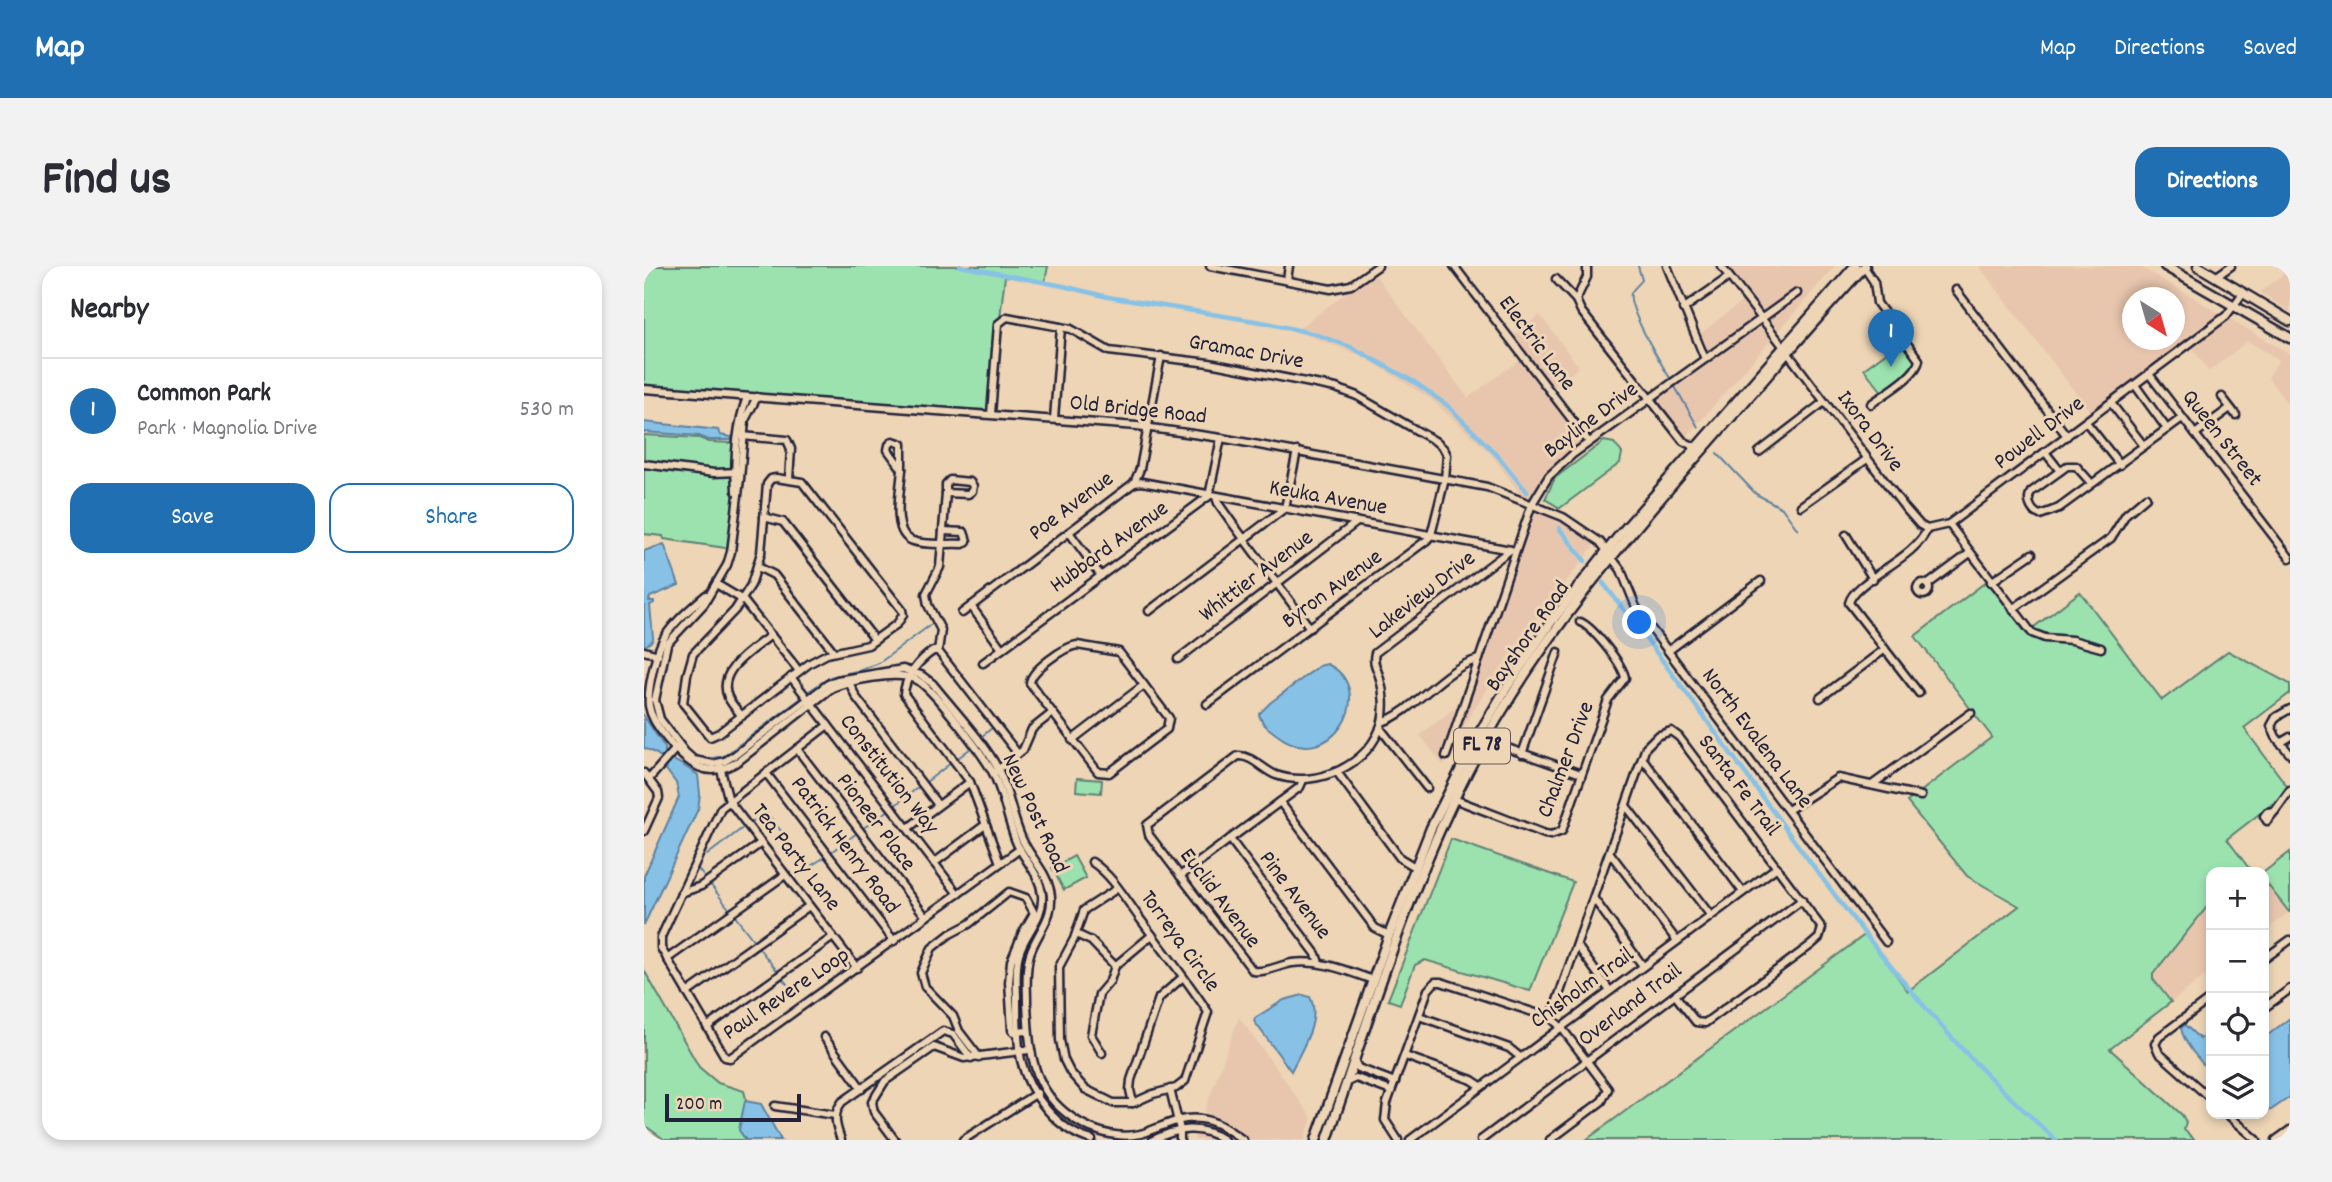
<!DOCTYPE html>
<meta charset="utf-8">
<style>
body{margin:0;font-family:Dekko,sans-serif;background:#f2f2f3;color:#2b2b33}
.controls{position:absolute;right:21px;bottom:21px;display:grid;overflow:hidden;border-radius:14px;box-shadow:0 4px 10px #0003}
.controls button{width:63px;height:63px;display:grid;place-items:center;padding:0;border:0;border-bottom:2px solid #e1e1e2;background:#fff;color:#2b2b33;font:35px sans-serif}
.compass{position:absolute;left:1478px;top:21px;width:63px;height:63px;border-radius:50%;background:#fff;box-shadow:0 4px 10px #0003;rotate:143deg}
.scale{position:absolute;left:21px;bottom:18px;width:136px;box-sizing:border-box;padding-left:7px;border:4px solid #22223b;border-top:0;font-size:19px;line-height:24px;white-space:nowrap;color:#22223b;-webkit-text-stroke:5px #edd5b5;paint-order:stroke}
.you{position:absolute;left:996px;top:357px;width:24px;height:24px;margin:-18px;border:5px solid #fff;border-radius:50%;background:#1a73e8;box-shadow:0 0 0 10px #1a73e833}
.badge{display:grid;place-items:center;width:46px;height:46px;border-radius:50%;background:#1f6fb2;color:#fff;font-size:23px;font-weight:700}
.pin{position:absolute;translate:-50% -58px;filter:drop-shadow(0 2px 4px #0008)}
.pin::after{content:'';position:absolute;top:37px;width:24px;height:21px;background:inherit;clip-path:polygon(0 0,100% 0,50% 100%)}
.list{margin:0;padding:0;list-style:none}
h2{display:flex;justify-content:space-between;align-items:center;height:91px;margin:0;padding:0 28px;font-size:30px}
h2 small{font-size:23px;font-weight:400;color:#7c7c81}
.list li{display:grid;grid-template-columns:46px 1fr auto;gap:21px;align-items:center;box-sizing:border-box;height:105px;padding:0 28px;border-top:2px solid #e1e1e2}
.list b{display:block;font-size:26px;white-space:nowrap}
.list p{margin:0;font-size:23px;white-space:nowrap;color:#7c7c81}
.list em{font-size:23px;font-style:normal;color:#7c7c81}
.actions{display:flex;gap:14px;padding:21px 28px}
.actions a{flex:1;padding:16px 0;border:2px solid #1f6fb2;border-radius:21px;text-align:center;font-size:24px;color:#1f6fb2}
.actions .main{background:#1f6fb2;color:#fff}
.icon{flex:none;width:38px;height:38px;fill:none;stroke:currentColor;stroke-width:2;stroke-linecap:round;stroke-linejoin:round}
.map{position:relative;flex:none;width:1646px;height:874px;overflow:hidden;border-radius:21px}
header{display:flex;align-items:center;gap:42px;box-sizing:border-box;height:98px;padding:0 35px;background:#1f6fb2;color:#fff}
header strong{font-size:33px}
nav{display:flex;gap:38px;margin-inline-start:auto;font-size:24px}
.intro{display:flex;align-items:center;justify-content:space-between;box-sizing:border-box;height:168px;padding:0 42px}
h1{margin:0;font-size:49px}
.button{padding:18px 32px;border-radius:21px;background:#1f6fb2;color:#fff;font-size:24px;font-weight:700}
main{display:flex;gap:42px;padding:0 42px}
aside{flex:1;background:#fff;border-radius:21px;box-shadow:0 4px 10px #0003}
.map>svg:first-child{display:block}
.built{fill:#e8c6ae;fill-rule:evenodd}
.green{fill:#9ce2af;stroke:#5f8275;stroke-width:2}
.water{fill:#87c2e6;stroke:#5f82a2;stroke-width:2}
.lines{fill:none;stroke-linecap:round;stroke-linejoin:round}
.stream{stroke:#5f82a2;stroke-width:2}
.canal{stroke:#87c2e6;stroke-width:4.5}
.minor-casing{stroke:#22223b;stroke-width:11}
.major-casing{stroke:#22223b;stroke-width:13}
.minor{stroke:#edd5b5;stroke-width:6}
.major{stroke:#edd5b5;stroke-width:8}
.labels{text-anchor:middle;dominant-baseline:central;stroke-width:6;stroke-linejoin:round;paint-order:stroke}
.shield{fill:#edd5b5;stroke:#5f5860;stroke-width:2}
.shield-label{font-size:21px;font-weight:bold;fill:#22223b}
.street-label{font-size:23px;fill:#22223b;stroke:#edd5b5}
</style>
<header>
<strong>Map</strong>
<nav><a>Map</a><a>Directions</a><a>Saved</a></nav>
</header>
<div class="intro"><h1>Find us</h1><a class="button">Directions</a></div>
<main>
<aside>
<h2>Nearby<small></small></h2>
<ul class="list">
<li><span class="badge">1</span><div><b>Common Park</b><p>Park · Magnolia Drive</p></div><em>530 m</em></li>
</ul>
<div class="actions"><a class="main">Save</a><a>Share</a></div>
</aside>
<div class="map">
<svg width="1646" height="874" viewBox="0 0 1646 874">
<rect width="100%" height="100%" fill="#edd5b5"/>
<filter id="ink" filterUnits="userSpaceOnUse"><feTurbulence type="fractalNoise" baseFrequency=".0143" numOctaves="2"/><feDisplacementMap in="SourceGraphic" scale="14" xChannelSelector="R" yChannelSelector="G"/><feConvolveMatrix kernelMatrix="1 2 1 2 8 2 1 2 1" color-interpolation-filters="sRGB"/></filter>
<g filter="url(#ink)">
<g class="built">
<path d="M1073,0H1131L1132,2L1135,0H1191L1037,177L1004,135L1060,94L1049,73L1099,35Z"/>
<path d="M1335,0H1495L1646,88V141L1624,112L1635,94L1604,75L1565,105L1546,79L1448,148ZM1489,32H1531V74H1489Z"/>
<path d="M1646,3V46L1616,26Z"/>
<path d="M729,6L824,132L877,93L863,74L896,49L935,101L903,126L943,178L917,198L887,242L916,254L951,278L869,384L827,448L799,499L776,469L817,437L887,242L846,187L787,133L718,90L652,65Z"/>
<path d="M1620,614L1645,646L1620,666Z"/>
<path d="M1567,636V705L1527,736L1509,713V708Z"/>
<path d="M595,751L668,852L660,874H550Z"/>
</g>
<g class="green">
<path d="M0,0H404L401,16L361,10L345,144L173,138L0,119Z"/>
<path d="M1259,74L1272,94L1268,106L1239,127L1220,103Z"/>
<path d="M0,169L55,172L65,176L88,177L90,174L89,170L98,171L89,283L20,273L19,270L0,268Z"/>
<path d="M960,175L970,177L978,187L976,197L916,242L901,233L911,212Z"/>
<path d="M1343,315L1382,367L1436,326L1518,434L1584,385L1646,418V427L1600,462L1646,524L1583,573L1607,605L1567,606V636L1509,708V713L1527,736L1466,783L1538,849L1542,856L1540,864L1551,874H942L1222,668L1264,725L1375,640L1323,610L1263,536L1348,471L1271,370Z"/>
<path d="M433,512L458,514L457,527L432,525Z"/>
<path d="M807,573L929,616L886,725L781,694L771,699L756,738L744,734Z"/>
<path d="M1646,586V646H1645L1620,614V606Z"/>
<path d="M430,590L442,612L420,624L408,602Z"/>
<path d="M0,704L55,801L74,817L100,825L102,833L95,864L102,874H21L0,859Z"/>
</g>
<g class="water">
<path d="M0,156L74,164L76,169L87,171L88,174H65L55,170L0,166Z"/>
<path d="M20,278L35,319L6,331L5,335H10V337L6,339L9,372L8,375L1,380L0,386V285Z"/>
<path d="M683,398C737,423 686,512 632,468C624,462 617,458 615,448L626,437L675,400Z"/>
<path d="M0,450L21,482V487L25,493C31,493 48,505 54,509L56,528L54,543L0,659V610L35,531L32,517L21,502L23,496C17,490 8,485 0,482Z"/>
<path d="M659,729L666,731C678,754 657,784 647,805L610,755L611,752L640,734Z"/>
<path d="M1646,752V831L1627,844L1620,845V772Z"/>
<path d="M1541,759L1556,773L1567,766V807C1556,795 1540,778 1537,762Z"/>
<path d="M101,835L117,838L137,874H102L95,864Z"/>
</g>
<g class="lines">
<g class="stream">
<path d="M994,0L998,14C995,18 989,23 987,27C983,43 1018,99 1027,114"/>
<path d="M1030,119L1054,161"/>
<path d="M1073,187L1112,228L1138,242L1154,264"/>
<path d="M165,425L186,411L217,404L235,397L289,357"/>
<path d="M336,472L349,461"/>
<path d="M314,492L327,482"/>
<path d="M62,493L80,490L156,433"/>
<path d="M282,516L307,497"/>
<path d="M250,540L276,520"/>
<path d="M106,557L123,547L165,601L181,591"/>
<path d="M218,563L245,544"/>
<path d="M187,586L213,567"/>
<path d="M63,589L100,561"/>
<path d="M54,603L61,612"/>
<path d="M66,618L86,644"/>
<path d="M90,649L110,675"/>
<path d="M114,681L134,706"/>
<path d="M138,712L148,724"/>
</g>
<g class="canal">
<path d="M316,0L419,20L464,31L623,57L671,68L707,81L772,117L804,140L854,190L883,226"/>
<path d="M915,262L941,295"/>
<path d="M959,317C1076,464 1177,625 1302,765C1336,804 1374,839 1412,874"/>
</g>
<defs>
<g id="minor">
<path d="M566,0L687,23L707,19L734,0"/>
<path d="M810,0L945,176"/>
<path d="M943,0V11L932,34L937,45L1039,175L1051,181"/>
<path d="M1023,0L1061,93"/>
<path d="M1077,0L1139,80"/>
<path d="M1220,1L1230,16L1233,37L1275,94C1273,110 1240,128 1227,138"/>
<path d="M1573,10L1587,0"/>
<path d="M912,13L932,34"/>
<path d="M643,14L645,0"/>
<path d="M1312,24L1423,170"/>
<path d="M1039,43L1085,11"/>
<path d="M1143,86L1261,242L1276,259L1283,263"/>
<path d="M1505,108L1646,292"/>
<path d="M1491,119L1523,163"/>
<path d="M0,123L493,160L577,172L843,221L919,251L956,276L977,304L992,341L1000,353L1242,676"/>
<path d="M113,131L101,154L96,213L87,286L83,299L60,338L23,378L11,434L16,453L41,486L50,494L69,498L81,495L91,489L184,418L193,414L259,403L277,409L289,418C308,442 341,477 354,503C365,525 368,551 378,573C386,591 402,605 406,624C412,651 393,665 386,688C381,703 383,721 383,736C385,778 386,819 422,847C441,863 471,874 496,868C518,862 532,850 557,853C573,855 586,865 599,874"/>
<path d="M1578,131L1592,149"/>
<path d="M1467,137L1500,180"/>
<path d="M347,148L354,58L363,51L427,63L465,85L565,97L692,122L713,130L791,175L800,183L803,189L801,213L787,269L783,274L563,438"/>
<path d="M410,153L417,61"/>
<path d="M1442,156L1476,199"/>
<path d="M1551,168L1586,142"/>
<path d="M98,170L143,174L147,183L145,213"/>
<path d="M249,175L258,178V203L244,184L245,179Z"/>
<path d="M1115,186L1180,136"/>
<path d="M1401,186L1416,205"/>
<path d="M0,198L70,207L95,206"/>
<path d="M258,203C257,222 246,268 269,275C283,280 304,277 319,278L323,275L320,266L299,265"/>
<path d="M132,212L158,216L258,344L259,349L253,358L224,379L183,388L166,397L75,467L66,471L39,437L43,409L49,388L91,344L107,319L117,287L123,218L127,213Z"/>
<path d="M306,214L326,216L329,220L328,225L324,228L302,227V218Z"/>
<path d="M490,217L498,216L867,284"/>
<path d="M1448,218L1432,200H1423L1387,226C1382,234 1387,246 1396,249L1415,242L1538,152"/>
<path d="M92,225C90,193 92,161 103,131"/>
<path d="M572,231L574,237L586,254L666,362"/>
<path d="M1157,240L1223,193"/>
<path d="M120,251L139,256L231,374"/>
<path d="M1305,258L1388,367L1401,372L1428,374L1457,382"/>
<path d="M1283,263L1305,258L1582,50L1599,27"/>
<path d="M425,266L457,310"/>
<path d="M1202,269L1229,313"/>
<path d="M114,301L130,309L190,386"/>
<path d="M1347,316L1388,288"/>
<circle cx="1279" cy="323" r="6"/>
<path d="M72,318L99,334L155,405"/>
<path d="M1283,319L1326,287"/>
<path d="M62,329C47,342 26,359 18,376C11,391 3,424 5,440C7,453 16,463 23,473C43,498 64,516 96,494L188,422C207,414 252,405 271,413C287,419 340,490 349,507C359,527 363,551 371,573C378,593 396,606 398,629C400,653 381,666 375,688C371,703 373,720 373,735C373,755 373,775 377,794C385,828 414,865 448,874"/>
<path d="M327,340L358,383"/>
<path d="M1369,343L1467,272L1482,248L1502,231"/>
<path d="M505,345L641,242L653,185"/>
<path d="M318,347L490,217L496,203L517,90"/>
<path d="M433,379L475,386L525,452L523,463L465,507L454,506L386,417C387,404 420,381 433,379Z"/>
<path d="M0,385L14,389"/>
<path d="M294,385L297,364L284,339L282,328L296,301L302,227"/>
<path d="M1024,385L1117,315"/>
<path d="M534,393L713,256"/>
<path d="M339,397L565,230L577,172"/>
<path d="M147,411L314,628"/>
<path d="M205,416L212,431L294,539"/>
<path d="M1275,427L1205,337C1210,314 1272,293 1283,263"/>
<path d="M1176,432L1241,383"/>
<path d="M1646,443L1632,451L1627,460L1632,471L1646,488"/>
<path d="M98,450C93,444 87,438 84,431C72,404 110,383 127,369"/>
<path d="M738,456C770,446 799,402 835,393"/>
<path d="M184,459L77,542L17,671V682L81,791L86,792L376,583"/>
<path d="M736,462L783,522"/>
<path d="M428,474L500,419"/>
<path d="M841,474L937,508"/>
<path d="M1636,477L1646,471"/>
<path d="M153,483L282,651"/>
<path d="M878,488L914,386"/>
<path d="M802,490L888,238L905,210L929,188L1153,27"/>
<path d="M999,493L1099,626"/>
<path d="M76,500L85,535L213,702"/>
<path d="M352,505L379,484L388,463L407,448"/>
<path d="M693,506L756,592L771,601"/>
<path d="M0,507L14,526L15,532L0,565"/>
<path d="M122,507L250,675"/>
<path d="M5,513L34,480"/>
<path d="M1228,519L1327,447"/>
<path d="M810,533L901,568L907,569L918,565L964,434L981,412C979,399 949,361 936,356"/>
<path d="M636,536L731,662L745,669"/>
<path d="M983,541L1067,650"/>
<path d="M1144,544L1194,512L1277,530"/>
<path d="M1631,545L1623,555L1620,550L1623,546Z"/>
<path d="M1631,545L1646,524"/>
<path d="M264,562L326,516"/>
<path d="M586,573L672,688L675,697"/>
<path d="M966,587L1033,675"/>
<path d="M448,596C469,610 482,634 497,654C519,684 543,714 564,746L541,815L532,822L509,828L489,837H469L441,823L426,806L420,794L416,774L415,701L430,673L440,644L474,622"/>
<path d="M290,597L341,559"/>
<path d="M356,597L326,516L260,428C261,411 275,394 289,385H294L374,488"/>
<path d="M536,610L656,521L659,514"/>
<path d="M37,627L57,620L117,577"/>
<path d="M950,633L999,700"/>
<path d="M432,668L447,675L471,700"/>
<path d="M934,681L966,725"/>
<path d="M23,693L141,609"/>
<path d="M1620,693L1646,674"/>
<path d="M729,714C703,705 676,693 648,697C635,699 623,707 609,705L505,569L503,559L594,490C608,489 619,504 632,509C672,523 727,499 738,456C741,443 740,426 736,413C734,404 728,397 731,387L866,284"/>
<path d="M43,727L165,640"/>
<path d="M1567,732L1515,771L1511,778L1515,787L1567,833"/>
<path d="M1620,742L1646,723"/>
<path d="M775,750L865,782L876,791"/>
<path d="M907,752L1002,481L1013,470L1027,465L1035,471L1178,662L1175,672L1167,679L1061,757L1052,756L1031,729"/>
<path d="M63,761L189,671"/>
<path d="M180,771L218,823"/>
<path d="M458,787L447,769L455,728L466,715L471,700L508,669"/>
<path d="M761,790L828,814L837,820"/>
<path d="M335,791L315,765L309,750L281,721L277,707L288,682L306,668L325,658L365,626L382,632L390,647L379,666L367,695L365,716L368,764L370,766L384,765"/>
<path d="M710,794L714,802L751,816"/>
<path d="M703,816L712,812L747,825"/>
<path d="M526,823L536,864V874"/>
<path d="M489,837L486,824L487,814L515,732L539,711"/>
<path d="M131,840L191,849"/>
<path d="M1583,848L1613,874"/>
<path d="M197,874C192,860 188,849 198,836L299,765L309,768L327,792"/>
<path d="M251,874L230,846L228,836L241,815L290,781L320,792L385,784"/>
<path d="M319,874L393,827"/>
<path d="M509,874C534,862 556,858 580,874"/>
<path d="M754,874L741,854L743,837L784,724L791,716H797L907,752L917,761L964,823L958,835L906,874"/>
<path d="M766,874L1133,601"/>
<path d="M837,874L1158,634"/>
<path d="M1632,874L1646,864"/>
</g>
<g id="major">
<path d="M1521,0L1646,72"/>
<path d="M1554,0L1646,55"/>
<path d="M672,874L745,669L787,562L833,471L863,421L907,356L974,271L1211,0"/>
<path d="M683,874C726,750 764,622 824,505C889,379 981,272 1074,166C1123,111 1170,54 1221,0"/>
</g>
</defs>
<use href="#minor" class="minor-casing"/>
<use href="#major" class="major-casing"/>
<use href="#minor" class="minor"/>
<use href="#major" class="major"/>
</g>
</g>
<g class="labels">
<rect class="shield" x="810" y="462.5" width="56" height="35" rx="5"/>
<g class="shield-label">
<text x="838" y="480">FL 78</text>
</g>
<g class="street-label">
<text transform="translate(892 78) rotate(53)">Electric Lane</text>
<text transform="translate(602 87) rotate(10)">Gramac Drive</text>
<text transform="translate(494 145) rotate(6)">Old Bridge Road</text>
<text transform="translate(948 155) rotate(-37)">Bayline Drive</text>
<text transform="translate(1225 166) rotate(53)">Ixora Drive</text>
<text transform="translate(1396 168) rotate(-37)">Powell Drive</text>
<text transform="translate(1577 173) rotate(52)">Queen Street</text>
<text transform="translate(684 233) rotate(10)">Keuka Avenue</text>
<text transform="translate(428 241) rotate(-37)">Poe Avenue</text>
<text transform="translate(466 282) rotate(-36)">Hubbard Avenue</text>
<text transform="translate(613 311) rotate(-37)">Whittier Avenue</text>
<text transform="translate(689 324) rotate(-36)">Byron Avenue</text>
<text transform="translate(779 330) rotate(-38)">Lakeview Drive</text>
<text transform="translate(885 371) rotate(-55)">Bayshore Road</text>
<text transform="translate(1112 473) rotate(53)">North Evalena Lane</text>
<text transform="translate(923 494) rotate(-69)">Chalmer Drive</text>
<text transform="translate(244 509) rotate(52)">Constitution Way</text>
<text transform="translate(1094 520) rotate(53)">Santa Fe Trail</text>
<text transform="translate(390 548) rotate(65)">New Post Road</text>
<text transform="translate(231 557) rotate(53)">Pioneer Place</text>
<text transform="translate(200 580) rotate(53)">Patrick Henry Road</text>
<text transform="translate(151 592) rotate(52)">Tea Party Lane</text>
<text transform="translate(650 630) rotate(53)">Pine Avenue</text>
<text transform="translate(575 633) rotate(53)">Euclid Avenue</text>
<text transform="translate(535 676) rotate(54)">Torreya Circle</text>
<text transform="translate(939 723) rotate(-36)">Chisholm Trail</text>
<text transform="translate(143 729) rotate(-34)">Paul Revere Loop</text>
<text transform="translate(987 740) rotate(-37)">Overland Trail</text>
</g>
</g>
</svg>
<div class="controls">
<button>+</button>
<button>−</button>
<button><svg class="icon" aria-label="locate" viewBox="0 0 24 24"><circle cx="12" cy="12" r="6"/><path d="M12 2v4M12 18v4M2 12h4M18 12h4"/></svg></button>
<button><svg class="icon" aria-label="layers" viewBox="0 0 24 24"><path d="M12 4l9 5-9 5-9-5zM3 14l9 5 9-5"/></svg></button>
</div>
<svg class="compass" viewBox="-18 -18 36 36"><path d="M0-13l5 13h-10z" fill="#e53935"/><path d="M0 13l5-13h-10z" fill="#7c7c81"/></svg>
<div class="scale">200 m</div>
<div class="you"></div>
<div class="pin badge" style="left:1247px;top:101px">1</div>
</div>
</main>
